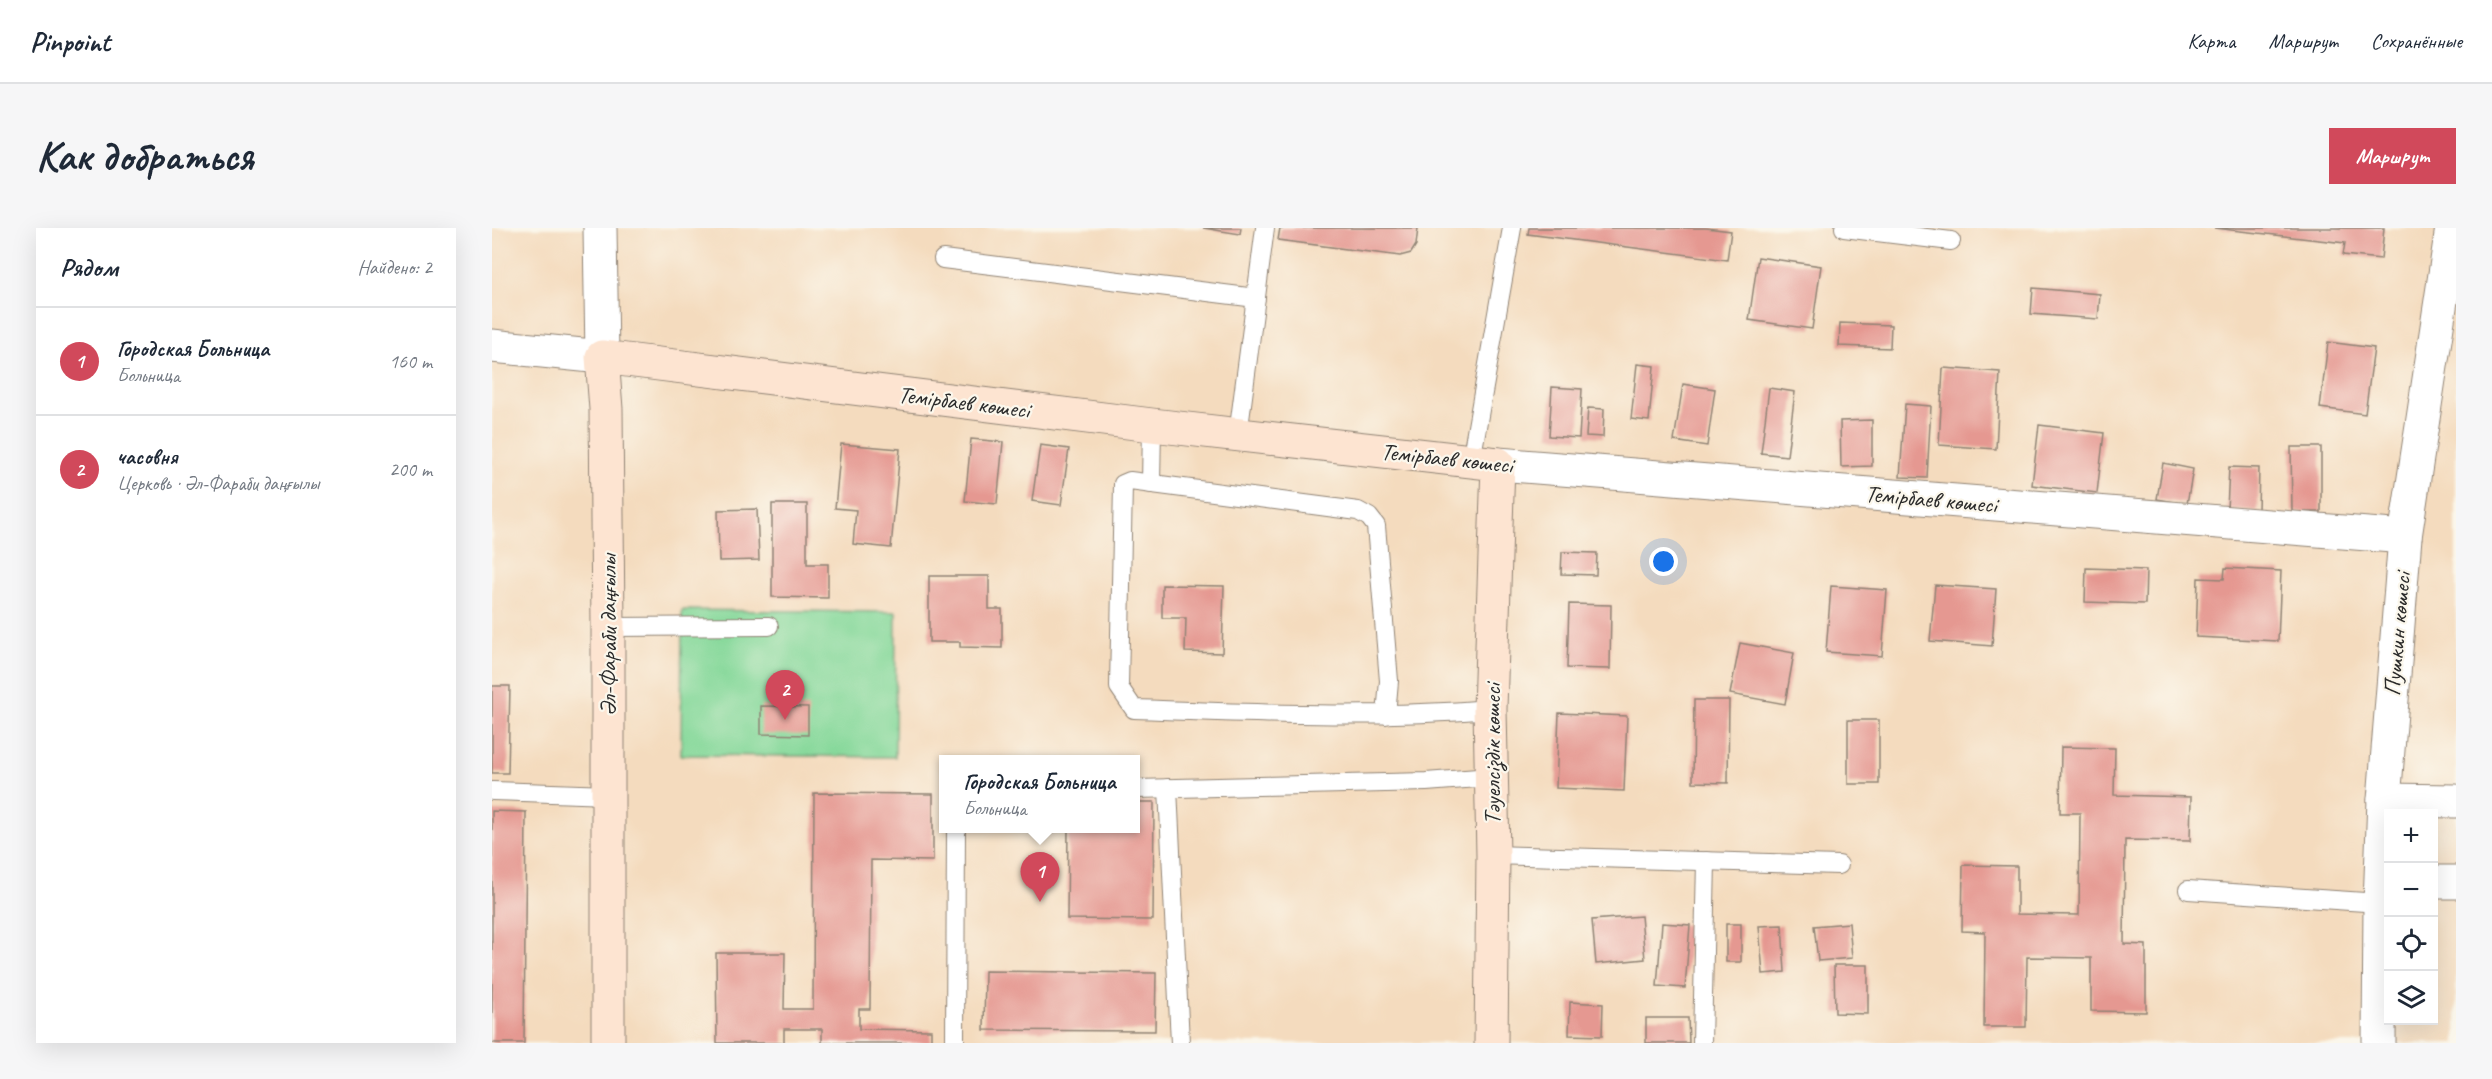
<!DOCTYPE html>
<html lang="ru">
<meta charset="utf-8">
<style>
body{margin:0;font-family:Caveat,sans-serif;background:#f6f6f7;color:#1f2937}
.controls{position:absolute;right:18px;bottom:18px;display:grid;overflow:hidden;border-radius:0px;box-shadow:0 6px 24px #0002}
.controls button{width:54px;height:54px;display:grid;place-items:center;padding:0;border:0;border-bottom:2px solid #e0e1e3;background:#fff;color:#1f2937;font:30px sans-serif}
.you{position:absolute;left:1172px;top:334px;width:21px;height:21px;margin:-15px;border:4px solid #fff;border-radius:50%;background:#1a73e8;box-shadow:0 0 0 9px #1a73e833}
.badge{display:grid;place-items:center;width:39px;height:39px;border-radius:50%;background:#d1495b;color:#fff;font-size:20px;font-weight:700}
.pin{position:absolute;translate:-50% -50px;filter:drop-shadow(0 2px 3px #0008)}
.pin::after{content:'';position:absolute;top:32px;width:21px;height:18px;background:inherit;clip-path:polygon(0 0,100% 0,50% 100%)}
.popup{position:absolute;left:447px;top:527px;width:201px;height:78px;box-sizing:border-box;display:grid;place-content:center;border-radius:0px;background:#fff;filter:drop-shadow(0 2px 4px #0005);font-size:20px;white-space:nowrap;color:#747a83}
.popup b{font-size:22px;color:#1f2937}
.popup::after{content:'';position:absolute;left:50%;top:100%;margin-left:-12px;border:12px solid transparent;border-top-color:#fff}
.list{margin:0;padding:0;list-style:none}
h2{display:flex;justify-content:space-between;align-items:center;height:78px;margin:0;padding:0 24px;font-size:26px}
h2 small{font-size:20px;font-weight:400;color:#747a83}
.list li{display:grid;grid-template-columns:39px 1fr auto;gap:18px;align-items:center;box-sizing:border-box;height:108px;padding:0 24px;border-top:2px solid #e0e1e3}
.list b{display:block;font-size:22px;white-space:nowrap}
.list p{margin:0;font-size:20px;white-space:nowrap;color:#747a83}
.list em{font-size:20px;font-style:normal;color:#747a83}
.icon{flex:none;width:33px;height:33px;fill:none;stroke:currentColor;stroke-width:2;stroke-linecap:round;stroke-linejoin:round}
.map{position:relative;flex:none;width:1964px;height:815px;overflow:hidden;border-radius:0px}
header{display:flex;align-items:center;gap:36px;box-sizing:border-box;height:84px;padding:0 30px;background:#fff;border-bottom:2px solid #e0e1e3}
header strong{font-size:28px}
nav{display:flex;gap:33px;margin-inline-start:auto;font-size:21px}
.intro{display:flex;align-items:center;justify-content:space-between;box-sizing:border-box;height:144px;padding:0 36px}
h1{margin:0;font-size:42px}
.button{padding:15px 27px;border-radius:0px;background:#d1495b;color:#fff;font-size:21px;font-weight:700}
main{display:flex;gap:36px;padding:0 36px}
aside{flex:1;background:#fff;border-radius:0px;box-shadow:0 6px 24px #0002}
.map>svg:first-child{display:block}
.green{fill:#85d89a;stroke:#588262;stroke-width:1.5}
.building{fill:#e59891}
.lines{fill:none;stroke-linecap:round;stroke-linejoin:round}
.service-casing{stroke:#908374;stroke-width:20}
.minor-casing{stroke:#908374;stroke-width:35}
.tertiary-casing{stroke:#908374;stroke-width:35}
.secondary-casing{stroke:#908374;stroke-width:35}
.service{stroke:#fff;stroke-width:18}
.minor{stroke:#fff;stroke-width:33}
.tertiary{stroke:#fff;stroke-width:33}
.secondary{stroke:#fde4d1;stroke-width:33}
.labels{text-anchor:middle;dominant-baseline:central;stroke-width:4.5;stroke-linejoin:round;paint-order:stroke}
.street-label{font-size:24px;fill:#2b2b2b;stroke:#fbf7ec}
</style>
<header>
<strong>Pinpoint</strong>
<nav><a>Карта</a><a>Маршрут</a><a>Сохранённые</a></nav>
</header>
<div class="intro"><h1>Как добраться</h1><a class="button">Маршрут</a></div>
<main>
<aside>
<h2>Рядом<small>Найдено: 2</small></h2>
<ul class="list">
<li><span class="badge">1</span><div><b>Городская Больница</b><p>Больница</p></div><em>160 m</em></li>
<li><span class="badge">2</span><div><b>часовня</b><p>Церковь · Әл-Фараби даңғылы</p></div><em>200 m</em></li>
</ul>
</aside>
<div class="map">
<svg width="1964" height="815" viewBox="0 0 1964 815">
<rect width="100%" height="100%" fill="#fbf7ec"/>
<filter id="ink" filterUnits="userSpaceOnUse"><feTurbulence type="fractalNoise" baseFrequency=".0167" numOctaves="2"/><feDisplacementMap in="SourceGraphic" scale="12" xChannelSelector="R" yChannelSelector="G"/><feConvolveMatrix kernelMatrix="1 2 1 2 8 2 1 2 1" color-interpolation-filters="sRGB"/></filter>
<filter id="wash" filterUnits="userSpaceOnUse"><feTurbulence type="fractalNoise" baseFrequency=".008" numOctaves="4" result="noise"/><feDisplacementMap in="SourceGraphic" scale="24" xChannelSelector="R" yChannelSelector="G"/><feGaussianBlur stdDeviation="1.35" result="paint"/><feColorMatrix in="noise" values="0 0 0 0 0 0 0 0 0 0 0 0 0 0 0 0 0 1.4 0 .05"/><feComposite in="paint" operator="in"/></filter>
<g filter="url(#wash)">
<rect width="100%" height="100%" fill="#f4dbbe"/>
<path class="green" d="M190,382L404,384L403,529L189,527Z"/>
<g id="blocks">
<g class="building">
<path d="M711,0H749L748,6Z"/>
<path d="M788,0H926L924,17L919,25L908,28L786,12Z"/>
<path d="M1037,0H1214L1239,3L1235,32L1036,6Z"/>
<path d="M1722,0H1892L1889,31L1851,27L1853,15Z"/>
<path d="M1266,29L1329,38L1320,101L1257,92Z"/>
<path d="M1541,60L1608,66L1606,91L1539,86Z"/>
<path d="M1348,95L1399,97L1398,120L1347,118Z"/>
<path d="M1836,114L1882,120L1873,186L1828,180Z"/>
<path d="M1145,136L1162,138L1157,193L1139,191Z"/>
<path d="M1451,140L1508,144L1504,221L1447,217Z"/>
<path d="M1191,156L1223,161L1215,218L1182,213Z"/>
<path d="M1060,159L1090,161L1087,210L1057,208Z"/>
<path d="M1277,160L1303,164L1295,228L1269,225Z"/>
<path d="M1413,176L1439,178L1435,250L1408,249Z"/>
<path d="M1096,180L1112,181L1111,209L1094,208Z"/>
<path d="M1380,192V238L1349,239L1348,193Z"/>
<path d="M1547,197L1612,205L1605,265L1540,257Z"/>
<path d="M479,211L511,214L505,276L473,273Z"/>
<path d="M349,216L408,221L399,320L361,316L364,282L343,280Z"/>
<path d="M548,217L577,221L569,277L540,273Z"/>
<path d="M1799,219H1829V284H1800Z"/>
<path d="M1671,235L1701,241L1695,276L1665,271Z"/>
<path d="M1737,239L1767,240L1766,283L1735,282Z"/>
<path d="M280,276H315V336H336V370L280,369Z"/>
<path d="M265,281L267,332L227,333L226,282Z"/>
<path d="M1070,324L1105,325L1104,347L1069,346Z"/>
<path d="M1594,340L1654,342L1653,376L1593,374Z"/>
<path d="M1733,340L1789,343L1786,413L1704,409L1706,350L1732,351Z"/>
<path d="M437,348H497V381H510V420L468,419V414H437Z"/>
<path d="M670,357L732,358L730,425L693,424L694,390H670Z"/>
<path d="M1443,357L1504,361L1500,418L1438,413Z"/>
<path d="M1339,358L1395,362L1390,428L1334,424Z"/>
<path d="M1077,376L1119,377L1118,441L1075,440Z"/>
<path d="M1248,415L1302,425L1293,476L1238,466Z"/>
<path d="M0,458H18L16,545H0Z"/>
<path d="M1202,472H1237L1236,555L1201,554Z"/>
<path d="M269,478L316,479V507L269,506Z"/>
<path d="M1067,485L1135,488L1132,563L1064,560Z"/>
<rect x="1356" y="492" width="31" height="64"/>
<path d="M1569,519L1623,520L1622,567L1699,569L1698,613L1633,612L1632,716L1654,717V784L1599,783V730L1535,729L1534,799H1492L1493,704L1470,703L1471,637L1525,638V686L1587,687L1588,585H1568Z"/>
<path d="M322,565L441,566V633L379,632L378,781H367V801L439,802V815H330V801H292V815H225L224,725H293L292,781H321Z"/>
<path d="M644,574H662L661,692L575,691L576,600H644Z"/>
<path d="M0,583L34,584L32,815H0Z"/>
<path d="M1149,688L1153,731L1104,736L1100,692Z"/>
<path d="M1170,695L1198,697L1193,760L1165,758Z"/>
<path d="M1357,695L1360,730L1326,733L1322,698Z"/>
<rect x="1234" y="696" width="15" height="38"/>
<path d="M1290,697L1293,744L1271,746L1267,698Z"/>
<path d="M1342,737H1376V786L1343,785Z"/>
<path d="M493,743L664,745L663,803L492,802Z"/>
<path d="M1078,774L1111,776L1110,808L1077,807Z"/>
<path d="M1154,790H1196L1197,815H1154Z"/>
</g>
</g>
</g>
<g filter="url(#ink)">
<use href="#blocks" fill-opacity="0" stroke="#908374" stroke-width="1.5"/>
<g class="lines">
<defs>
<g id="service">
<path d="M1352,0L1459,13"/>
<path d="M451,31L764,70"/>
<path d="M746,207L773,0"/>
<path d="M979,233L1020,0"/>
<path d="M659,256L660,197"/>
<path d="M116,399L277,398"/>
<path d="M894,487L897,453L884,298L877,289L866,283L638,253L631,256L627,459L642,481C761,485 879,491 998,481"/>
<path d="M676,560L688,815"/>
<path d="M644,561L934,554L999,549"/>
<path d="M0,563L117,567"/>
<path d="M1001,627L1347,637"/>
<path d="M1696,662L1888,675"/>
<path d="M463,815L464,600"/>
<path d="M1210,815L1214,633"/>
</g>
<g id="minor">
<path d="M1892,572L1964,573"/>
<path d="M1942,654H1964"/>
</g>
<g id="tertiary">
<path d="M0,118L110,129L108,0"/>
<path d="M1006,236L1913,309"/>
<path d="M1887,815L1888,675L1892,572L1913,309L1960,0"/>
</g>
<path id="secondary" d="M116,815V399L114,181L110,129L660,197L1006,236L998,481L1001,627L999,815"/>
</defs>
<use href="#service" class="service-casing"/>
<use href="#minor" class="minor-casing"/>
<use href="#tertiary" class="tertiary-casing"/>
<use href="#secondary" class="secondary-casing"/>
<use href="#service" class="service"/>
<use href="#minor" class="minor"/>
<use href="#tertiary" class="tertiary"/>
<use href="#secondary" class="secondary"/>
</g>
</g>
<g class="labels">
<g class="street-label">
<text transform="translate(472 174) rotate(7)">Темірбаев көшесі</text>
<text transform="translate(955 230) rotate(6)">Темірбаев көшесі</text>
<text transform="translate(1439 271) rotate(5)">Темірбаев көшесі</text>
<text transform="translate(1905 406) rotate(-85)">Пушкин көшесі</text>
<text transform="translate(116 407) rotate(-90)">Әл-Фараби даңғылы</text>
<text transform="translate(1000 526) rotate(-90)">Тәуелсіздік көшесі</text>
</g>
</g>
</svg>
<div class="controls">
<button>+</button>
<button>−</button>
<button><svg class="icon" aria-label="locate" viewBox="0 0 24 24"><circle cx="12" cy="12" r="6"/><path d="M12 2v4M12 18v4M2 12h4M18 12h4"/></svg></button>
<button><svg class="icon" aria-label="layers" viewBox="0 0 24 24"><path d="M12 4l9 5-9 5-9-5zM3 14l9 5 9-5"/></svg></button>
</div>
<div class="you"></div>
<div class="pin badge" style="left:548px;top:674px">1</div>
<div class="popup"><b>Городская Больница</b>Больница</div>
<div class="pin badge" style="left:293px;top:492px">2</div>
</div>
</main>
